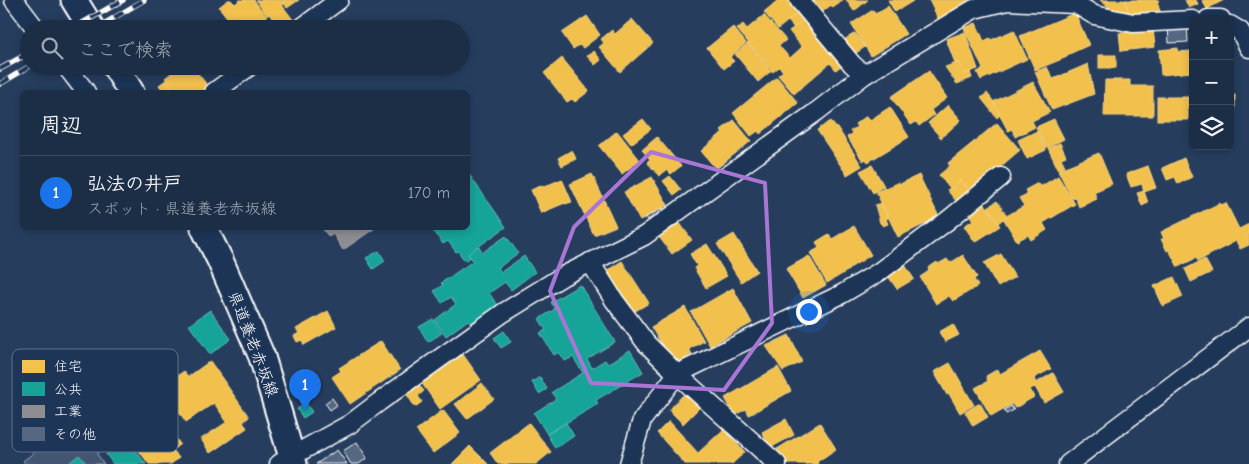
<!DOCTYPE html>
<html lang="ja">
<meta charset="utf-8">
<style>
body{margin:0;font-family:"Comic Neue","Klee One",sans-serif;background:#25364d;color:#f1f3f6}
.controls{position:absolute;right:15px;top:15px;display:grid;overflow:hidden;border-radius:8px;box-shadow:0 2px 8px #0003}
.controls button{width:45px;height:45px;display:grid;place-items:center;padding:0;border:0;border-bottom:1px solid #3a4a5f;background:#1c2e46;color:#f1f3f6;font:25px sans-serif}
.you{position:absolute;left:808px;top:311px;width:18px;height:18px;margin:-12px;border:4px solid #fff;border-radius:50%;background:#1a73e8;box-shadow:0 0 0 8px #1a73e833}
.badge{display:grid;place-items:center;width:32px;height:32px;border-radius:50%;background:#1a73e8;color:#fff;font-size:16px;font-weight:700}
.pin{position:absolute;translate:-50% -41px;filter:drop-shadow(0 1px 2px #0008)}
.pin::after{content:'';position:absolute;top:26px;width:18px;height:15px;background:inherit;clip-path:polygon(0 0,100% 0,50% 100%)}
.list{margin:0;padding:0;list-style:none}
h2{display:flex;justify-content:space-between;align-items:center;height:65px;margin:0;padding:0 20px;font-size:21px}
h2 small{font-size:16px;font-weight:400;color:#a0a8b3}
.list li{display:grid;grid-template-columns:32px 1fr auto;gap:15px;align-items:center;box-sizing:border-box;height:75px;padding:0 20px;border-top:1px solid #3a4a5f}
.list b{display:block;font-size:19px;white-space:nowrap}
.list p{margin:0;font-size:16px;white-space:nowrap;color:#a0a8b3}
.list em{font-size:16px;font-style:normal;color:#a0a8b3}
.icon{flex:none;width:28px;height:28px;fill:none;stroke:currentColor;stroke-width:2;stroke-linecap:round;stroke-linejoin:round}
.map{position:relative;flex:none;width:1249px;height:464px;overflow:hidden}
.search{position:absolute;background:#1c2e46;box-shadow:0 2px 8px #0003;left:20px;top:20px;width:450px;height:55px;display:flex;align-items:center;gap:12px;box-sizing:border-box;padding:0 18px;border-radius:28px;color:#a0a8b3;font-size:19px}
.panel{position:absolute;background:#1c2e46;box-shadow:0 2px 8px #0003;left:20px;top:90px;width:450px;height:140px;border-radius:8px}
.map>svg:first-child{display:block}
.green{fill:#425672;stroke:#a0aab8}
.homes{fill:#f2c14e;stroke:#f6d483}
.public{fill:#17a398;stroke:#5dbfb7}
.industry{fill:#8d8d92;stroke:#afafb3}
.building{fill:#556781;stroke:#fff}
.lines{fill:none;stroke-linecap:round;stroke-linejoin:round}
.street-casing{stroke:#fff;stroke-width:21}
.secondary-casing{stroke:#fff;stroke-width:29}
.street{stroke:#1d3557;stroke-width:18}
.secondary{stroke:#1d3557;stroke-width:25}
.rail-casing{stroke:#fff;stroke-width:5.5}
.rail{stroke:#1d3557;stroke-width:4;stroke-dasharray:11;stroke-linecap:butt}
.marked{fill:none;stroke:#a976d5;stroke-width:4;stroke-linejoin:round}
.labels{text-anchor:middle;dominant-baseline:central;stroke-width:5;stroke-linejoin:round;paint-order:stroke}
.street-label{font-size:16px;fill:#fff;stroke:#1d3557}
.key{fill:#1d3557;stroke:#617289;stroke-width:1}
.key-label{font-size:14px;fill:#fff}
</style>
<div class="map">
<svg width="1249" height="464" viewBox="0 0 1249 464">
<rect width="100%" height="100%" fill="#263d5e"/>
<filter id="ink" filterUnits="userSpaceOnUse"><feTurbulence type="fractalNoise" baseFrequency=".02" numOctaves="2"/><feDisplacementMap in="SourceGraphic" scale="10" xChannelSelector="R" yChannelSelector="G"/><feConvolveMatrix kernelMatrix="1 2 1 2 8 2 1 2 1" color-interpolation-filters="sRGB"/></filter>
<g filter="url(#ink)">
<path class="green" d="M100,402L119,434L97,454L104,464H26L23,461Z"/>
<g class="homes">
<path d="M228,0H231L235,4L240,0H254L275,29H244L235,16L229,20L219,7Z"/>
<path d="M256,0H281L284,4L282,5L294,21L284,29H280L269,14L267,16Z"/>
<path d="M282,0H299L287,8Z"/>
<path d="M778,0H795L803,9L778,29L764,12Z"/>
<path d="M809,0H843L833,8L831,5L820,14Z"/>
<path d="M846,0H868L854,11Z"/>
<path d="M888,0H912L913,1L895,12Z"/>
<path d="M929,0H981L939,21Z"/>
<path d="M1100,0H1125L1129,13L1119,16Z"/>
<path d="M1125,0H1158L1159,1L1157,2L1160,11L1154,13V10L1130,18Z"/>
<path d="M1185,0H1196L1198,4L1189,8Z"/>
<path d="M1202,0H1224L1207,9Z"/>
<path d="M888,6L906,34L871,56L851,24L873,10L875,14Z"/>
<path d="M799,12L804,19L794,28L788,21Z"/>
<path d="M1075,13L1089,45L1067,55V57L1035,70L1020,36Z"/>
<path d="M764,15L786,40L779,46L790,58L802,47L789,31L805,19L843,64L836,70L830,63L794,94L778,75L783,71L779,67L773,72L737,29L743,24L747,29Z"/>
<path d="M587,16L600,35L583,48L579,45L573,49L562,33Z"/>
<path d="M632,19L653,43L620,72L599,47L604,43L601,39L612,30L615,34Z"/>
<path d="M976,23L984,41L990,38L991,40L1014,30L1027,59L981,80L977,72L983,69L964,28Z"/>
<path d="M733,27L746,43L730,57L734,61L724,69L707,48Z"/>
<path d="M1153,28L1155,47L1121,51L1119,33Z"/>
<path d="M965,32L978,69L964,74L959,62L955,63L946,39Z"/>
<path d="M855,33L865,47L853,55L844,40Z"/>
<path d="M748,43L771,71L758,82L735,54Z"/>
<path d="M1178,48V52L1191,51L1192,72L1161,75L1159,50Z"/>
<path d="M594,51L601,60L595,65L587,56Z"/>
<rect x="1099" y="55" width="17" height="13"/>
<path d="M562,58L589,91L575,102L572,99L567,102L544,73Z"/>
<path d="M959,62L964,74L970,72L972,78L957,84L945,67Z"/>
<path d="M1088,64L1094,94L1052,110L1035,72L1047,67L1053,79Z"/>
<path d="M180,66H192L208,86L200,92H176L165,78Z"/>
<path d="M205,66H234L221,76L214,67L209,71Z"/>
<path d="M929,71L947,98L931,110L934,115L919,126L916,122L911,125L891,97Z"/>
<path d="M777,77L798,103L760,134L758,131L751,136L733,113Z"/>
<path d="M166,80L176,92H164L159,85Z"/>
<path d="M1105,80H1130V86H1153V116H1104Z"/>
<path d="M1033,82L1050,112L1032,121L1035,127L1015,137L1012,129L1008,131L993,102Z"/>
<path d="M987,93L994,102H993L1000,115L997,118L981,98Z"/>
<path d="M1230,95H1235V112H1232V119H1230Z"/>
<rect x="1157" y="97" width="31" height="23"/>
<path d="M948,105L961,120L941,138L928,123Z"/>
<path d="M890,107L909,137L868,162L866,159L863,161L847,137L852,134L850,131L857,127L855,124L867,116L870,120Z"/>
<path d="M643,119L651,129L631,144L623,134Z"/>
<path d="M1054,119L1064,139L1046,148L1036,127Z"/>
<path d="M734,120L751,141L716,169L701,151L723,132L721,130Z"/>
<path d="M831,121L836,128L837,127L862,166L847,175L817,130Z"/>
<path d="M997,123L1020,150L971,192L961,180L951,189L939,175L950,166L948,163Z"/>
<path d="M617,131L640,160L622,174L599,146Z"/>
<path d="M1037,131L1046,150L1027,159L1018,140Z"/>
<path d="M657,137L681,166L671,174L667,170L659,176L647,162L650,159L642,150Z"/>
<path d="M1060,143L1066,156L1061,158L1065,166L1058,169L1048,148Z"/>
<path d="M572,150L576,159L562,166L558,158Z"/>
<path d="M1099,153L1112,184L1094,192L1097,199L1079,207L1075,197L1072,198L1058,170Z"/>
<path d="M1184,158L1192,177L1178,184L1175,177L1167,180L1162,168Z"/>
<path d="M872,165L884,186L873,193L860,171Z"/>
<path d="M1148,166L1156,188L1144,192L1142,184L1131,187L1126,174Z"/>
<path d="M592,174L616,226L594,235L570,184Z"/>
<path d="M919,175L939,217L898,237L876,192L899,182L900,184Z"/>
<path d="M670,176L681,190L674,195L663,181Z"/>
<path d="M1058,176L1075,204L1043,223L1047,230L1031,240L1028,235L1017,241L1003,218L1024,206L1019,198L1027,194L1025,190L1038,183L1040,187Z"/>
<path d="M652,177L668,205L640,221L624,192Z"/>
<path d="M562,179L572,202L565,204V203L541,213L531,190L542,185L543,187Z"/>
<path d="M961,180L970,191L957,202L947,190L950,188L951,189Z"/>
<path d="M1144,191L1148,203L1142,206L1137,193Z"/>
<path d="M983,201L1000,226L975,242L964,226L973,220L967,211Z"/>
<path d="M997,201L1007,216L998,223L988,207Z"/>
<path d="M881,203L888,218L886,219L888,224L883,226L880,223L875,205Z"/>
<path d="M1220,203L1221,205L1226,203L1239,229L1249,224V245L1240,249L1236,241L1198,261L1196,258L1178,267L1169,250L1167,251L1161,239H1164L1161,232Z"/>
<path d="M679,222L692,240L672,254L659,237Z"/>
<path d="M854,226L871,255L848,269L849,270L827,283L810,253L819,248L816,242L829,234L832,239Z"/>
<path d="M734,234L757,271L741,282L717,244Z"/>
<path d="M707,244L727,276L706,288L694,268L697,266L690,254Z"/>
<path d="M1001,254L1015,277L998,287L984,263Z"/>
<path d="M963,255L977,277L974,279L978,286L953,301L949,296L936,304L920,277L929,271L928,268L937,262L938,264L947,259L950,263Z"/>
<path d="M809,256L826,285L803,298L786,269Z"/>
<path d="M1205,259L1212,272L1191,282L1185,269Z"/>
<path d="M622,261L649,303L632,313L605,272Z"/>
<path d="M905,265L914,279L897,289L888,276Z"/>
<path d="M1174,277L1183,297L1163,306L1154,286Z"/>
<path d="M733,288L752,323L710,346L691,312Z"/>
<path d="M685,307L704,341L689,349L692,354L677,363L667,349L665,350L651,327Z"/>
<path d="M328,311L336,327L304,345L302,340L297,342L294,336L299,333L296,329Z"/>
<path d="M953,324L959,335L945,342L939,332Z"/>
<path d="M789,335L802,362L783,371L766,346Z"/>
<path d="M381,341L400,370L350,404L332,377L341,371L339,368Z"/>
<path d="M1040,351L1051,369L1034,378L1036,383L1053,373L1064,392L1044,403L1035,387L1030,389L1034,397L1015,408L1012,404L991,416L975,388L988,381L986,376L998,369L1000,374Z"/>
<path d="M462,353L481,380L440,409L421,382Z"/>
<path d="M210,361L249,417L243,422L247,428L210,453L201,439L227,422L214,403L186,422L160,384L175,373L177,376L184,371L188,377Z"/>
<path d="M950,363L974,405L960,413L949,394L947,395L934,372Z"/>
<path d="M778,367L791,391L749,415L746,409L735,415L725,398Z"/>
<path d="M482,383L494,399L467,419L455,404Z"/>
<path d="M419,385L424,391L418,396L422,402L415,407L406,393Z"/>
<path d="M684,394L689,399L691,397L701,406L683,424L669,410Z"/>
<path d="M980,403L988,417L973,426L965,412Z"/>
<path d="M443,410L460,433L433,453L416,430Z"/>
<path d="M158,411L169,425L163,430L169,438L173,435L180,444L173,450L179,458L171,464H149L127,435Z"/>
<path d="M786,419L794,435L770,448L762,432Z"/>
<path d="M669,421L698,453L724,429L745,452L732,464H685L657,433Z"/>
<path d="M529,423L551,452L536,464H498L490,453Z"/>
<path d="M820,423L836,449L817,462L818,464H787L777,449Z"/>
<path d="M470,446L488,464H452Z"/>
</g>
<g class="public">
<path d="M468,173L506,227L468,254L470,257L465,261L458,251L456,252L448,241L443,244L431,228H468Z"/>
<path d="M506,236L518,253L498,268L501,272L524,256L535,272L511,290L505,282L489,293L498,306L480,319L479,318L470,323L468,320L446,336L435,320L456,304L451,297L442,303L434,291L443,285L441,283L473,261L468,254L478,246L483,252Z"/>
<path d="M379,251L385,261L373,269L366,258Z"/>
<path d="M580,285L615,342L587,359L592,368L605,360L608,364L630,350L643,372L596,400L598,404L547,434L534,413L556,399L552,392L583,373L573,357L565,361L559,352L554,355L540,333L546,330L539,319L555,309L551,302Z"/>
<path d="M210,310L231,339L210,354L189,325Z"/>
<path d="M433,319L442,333L428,342L419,327Z"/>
<path d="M504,331L511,342L501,348L494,338Z"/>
<path d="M540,377L547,389L539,394L532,382Z"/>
<path d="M306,403L312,412L303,418L297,409Z"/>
<path d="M566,423L574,436L555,448L547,434Z"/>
<path d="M126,438L146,464H113L106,454Z"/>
<path d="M79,455L86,463L72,464L70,462Z"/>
</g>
<path class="industry" d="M322,228H375L343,250L333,234L329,237Z"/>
<g class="building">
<path d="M1187,25L1188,42L1169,43L1168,26Z"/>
<path d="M663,208L664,210L648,220L646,217Z"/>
<path d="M332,398L337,405L330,410L325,403Z"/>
<path d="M1011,406L1014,410L1006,414L1004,410Z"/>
<path d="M357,442L367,458L359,464H351L343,451Z"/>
<path d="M337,450L347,464H316Z"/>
</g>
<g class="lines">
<defs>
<g id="street">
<path d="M14,0L36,29"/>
<path d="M799,0L852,64L864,75"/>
<path d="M1208,19H1221"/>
<path d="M1230,25L1240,31L1249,48"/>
<path d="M300,29L339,0"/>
<path d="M66,66L86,92"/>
<path d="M214,92L250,66"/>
<path d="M590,262L614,300L646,343L677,374L777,464"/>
<path d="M279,464L292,456L350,424L379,402L503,313L563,276L644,236L816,112L864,75L974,9L1007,1L1076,4L1094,15L1133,23L1193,20"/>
<path d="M629,464L642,420L677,374L842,294L879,272L947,221L1001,177"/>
<path d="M1068,464L1249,327"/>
</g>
<g id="secondary">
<path d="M74,0L92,29"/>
<path d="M115,66L131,92"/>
<path d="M204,228L220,260L262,357L294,464"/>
</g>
</defs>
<use href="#street" class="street-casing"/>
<use href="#secondary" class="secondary-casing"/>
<use href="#street" class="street"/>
<use href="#secondary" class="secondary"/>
<defs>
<g id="rail">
<path d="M72,29L123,0"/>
<path d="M95,29L144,0"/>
<path d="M0,69L29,53"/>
<path d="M0,84L30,66"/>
</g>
</defs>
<use href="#rail" class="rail-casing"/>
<use href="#rail" class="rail"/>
</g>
</g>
<path class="marked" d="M651,152L765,183L772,323L724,390L591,383L550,291L574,227Z"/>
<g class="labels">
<g class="street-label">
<text transform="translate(253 344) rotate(69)">県道養老赤坂線</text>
</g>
</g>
<rect x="12" y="349" width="166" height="103" rx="8" class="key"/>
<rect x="22" y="360" width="23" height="13" fill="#f2c14e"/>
<rect x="22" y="382" width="23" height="14" fill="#17a398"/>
<rect x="22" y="405" width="23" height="13" fill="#8d8d92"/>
<rect x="22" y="427" width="23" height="14" fill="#556781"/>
<g class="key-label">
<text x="54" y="371">住宅</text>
<text x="54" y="394">公共</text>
<text x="54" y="416">工業</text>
<text x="54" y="439">その他</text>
</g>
</svg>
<div class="controls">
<button>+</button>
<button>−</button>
<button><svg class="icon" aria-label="layers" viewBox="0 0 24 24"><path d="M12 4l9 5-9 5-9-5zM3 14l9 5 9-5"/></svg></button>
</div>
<div class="you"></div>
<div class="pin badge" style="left:305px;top:410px">1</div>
<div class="search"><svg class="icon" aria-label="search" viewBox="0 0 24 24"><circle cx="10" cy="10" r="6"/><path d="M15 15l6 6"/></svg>ここで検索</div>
<section class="panel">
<h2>周辺<small></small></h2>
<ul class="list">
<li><span class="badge">1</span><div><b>弘法の井戸</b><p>スポット · 県道養老赤坂線</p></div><em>170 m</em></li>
</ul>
</section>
</div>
